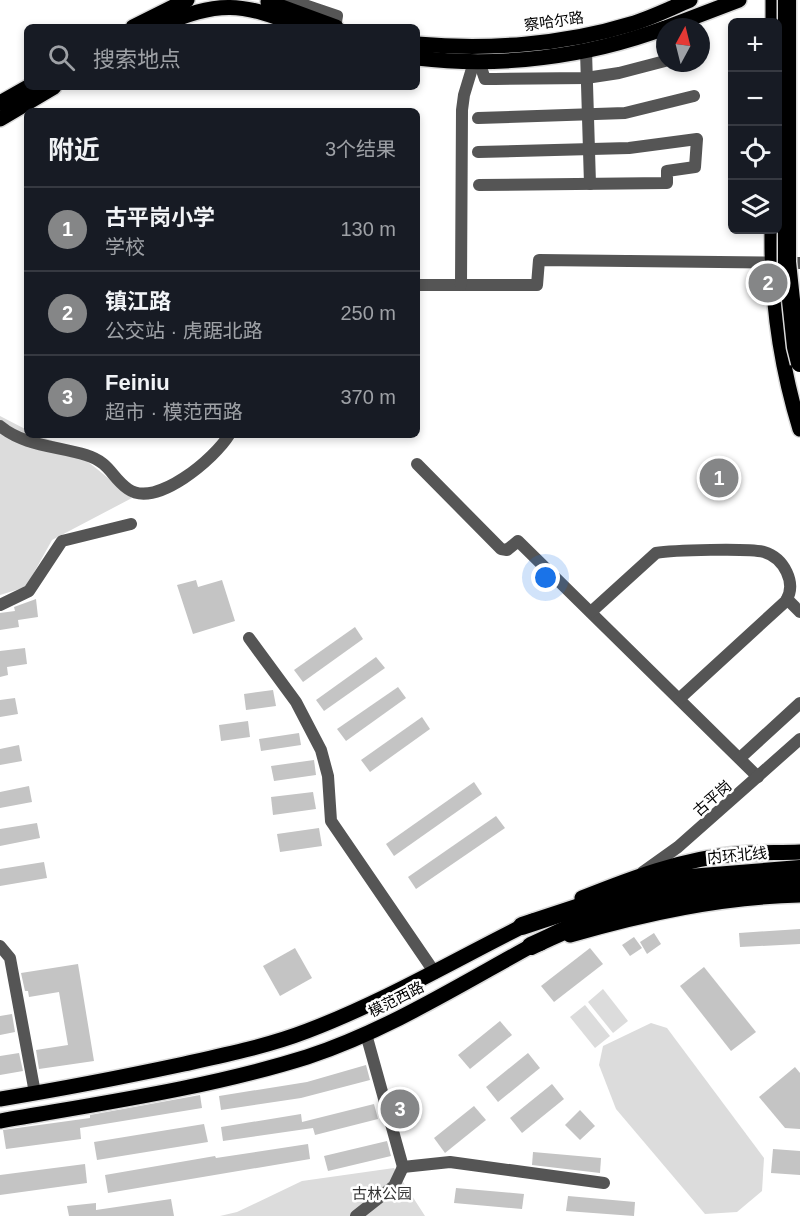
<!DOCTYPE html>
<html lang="zh">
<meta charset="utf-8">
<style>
body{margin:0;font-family:Arial,"Noto Sans SC",sans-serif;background:#20242c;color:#f1f3f6}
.controls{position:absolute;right:18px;top:18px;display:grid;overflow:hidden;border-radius:9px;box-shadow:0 3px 9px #0003}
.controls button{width:54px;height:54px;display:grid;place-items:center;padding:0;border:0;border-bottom:2px solid #363941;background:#171b24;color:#f1f3f6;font:30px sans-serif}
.compass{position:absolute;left:656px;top:18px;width:54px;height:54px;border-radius:50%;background:#171b24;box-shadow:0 3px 9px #0003;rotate:7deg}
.you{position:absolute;left:546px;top:578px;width:21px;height:21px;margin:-15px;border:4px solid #fff;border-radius:50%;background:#1a73e8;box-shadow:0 0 0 9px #1a73e833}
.badge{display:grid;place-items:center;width:39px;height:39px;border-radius:50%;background:#858687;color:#fff;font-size:20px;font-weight:700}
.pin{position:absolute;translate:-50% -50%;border:3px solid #fff;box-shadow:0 2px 6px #0006}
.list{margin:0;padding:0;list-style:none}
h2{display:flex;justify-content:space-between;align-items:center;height:78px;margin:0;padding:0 24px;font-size:26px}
h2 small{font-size:20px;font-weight:400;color:#9ea1a6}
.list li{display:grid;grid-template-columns:39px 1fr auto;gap:18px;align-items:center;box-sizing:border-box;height:84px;padding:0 24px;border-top:2px solid #363941}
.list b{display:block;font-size:22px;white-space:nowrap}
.list p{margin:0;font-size:20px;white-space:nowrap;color:#9ea1a6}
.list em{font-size:20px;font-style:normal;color:#9ea1a6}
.icon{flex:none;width:33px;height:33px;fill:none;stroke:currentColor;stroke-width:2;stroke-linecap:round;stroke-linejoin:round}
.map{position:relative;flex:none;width:800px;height:1216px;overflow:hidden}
.search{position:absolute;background:#171b24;box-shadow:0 3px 9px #0003;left:24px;top:24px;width:396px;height:66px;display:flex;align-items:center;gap:15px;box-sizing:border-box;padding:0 21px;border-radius:9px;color:#9ea1a6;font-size:22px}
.panel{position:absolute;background:#171b24;box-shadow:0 3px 9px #0003;left:24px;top:108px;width:396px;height:330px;border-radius:9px}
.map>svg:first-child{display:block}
.green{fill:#dcdcdc}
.building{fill:#c4c4c4}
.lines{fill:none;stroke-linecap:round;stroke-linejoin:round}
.major-casing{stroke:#dbdbdb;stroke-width:18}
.highway-casing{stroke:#dbdbdb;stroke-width:21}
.minor{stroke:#555;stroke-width:12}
.major{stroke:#000;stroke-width:15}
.highway{stroke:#000;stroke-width:18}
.highway-bridge-casing{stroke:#dbdbdb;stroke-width:21;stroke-linecap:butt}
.highway-bridge{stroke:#000;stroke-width:18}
.labels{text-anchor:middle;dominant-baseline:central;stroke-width:5;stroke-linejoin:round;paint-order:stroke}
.street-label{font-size:15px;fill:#000;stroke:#fff}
.park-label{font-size:15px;fill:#333;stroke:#fff}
</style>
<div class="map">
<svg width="800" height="1216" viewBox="0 0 800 1216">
<rect width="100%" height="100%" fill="#fff"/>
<g class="green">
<path d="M0,416L27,430V435C63,435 105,476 132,498L52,540L26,587L0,595Z"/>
<path d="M603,989L628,1021L613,1033L588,1002Z"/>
<path d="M585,1005L610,1036L595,1048L570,1017Z"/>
<path d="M651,1023L667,1028L764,1158L762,1191L737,1212L705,1214L616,1109L599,1065L603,1046Z"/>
<path d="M394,1168L425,1216H220L237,1212L302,1181Z"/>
</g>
<g class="building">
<path d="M196,580L198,587L222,580L235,621L193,634L177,585Z"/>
<path d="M36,599L38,617L18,620L19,627L0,630V613L15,611L14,607Z"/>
<path d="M355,627L363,639L303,682L294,670Z"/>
<path d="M25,648L27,664L7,667L8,675L0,677V651Z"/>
<path d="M376,657L385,668L324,711L316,700Z"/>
<path d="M398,687L406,698L346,741L337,729Z"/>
<path d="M273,690L276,706L246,710L244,694Z"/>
<path d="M15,698L18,714L0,717V700Z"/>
<path d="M422,717L430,729L370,772L361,760Z"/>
<path d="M248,721L250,737L221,741L219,725Z"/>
<path d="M299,733L301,745L261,751L259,739Z"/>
<path d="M19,745L22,761L0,765V749Z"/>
<path d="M314,760L316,775L274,781L271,766Z"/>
<path d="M474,782L482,794L394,856L386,844Z"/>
<path d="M29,786L32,802L0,808V792Z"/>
<path d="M313,792L316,809L273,815L271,797Z"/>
<path d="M496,816L505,828L416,889L408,877Z"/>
<path d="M37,823L40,838L0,846V829Z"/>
<path d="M319,828L322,846L280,852L277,834Z"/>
<path d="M44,862L47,878L0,886V869Z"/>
<path d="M800,929V944L740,947L739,933Z"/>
<path d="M654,933L661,944L647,954L640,942Z"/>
<path d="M634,937L642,948L630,956L622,945Z"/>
<path d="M295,948L312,978L280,996L263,966Z"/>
<path d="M590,948L603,964L554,1002L541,986Z"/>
<path d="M78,964L94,1061L39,1069L36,1050L68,1045L59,992L29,997L28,991H25L21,973Z"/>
<path d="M704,967L756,1032L731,1051L680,986Z"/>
<path d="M12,1014L15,1032L0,1035V1016Z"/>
<path d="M500,1021L512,1035L470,1069L458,1055Z"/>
<path d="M19,1053L23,1071L0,1075V1056Z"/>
<path d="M528,1053L540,1068L498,1102L486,1087Z"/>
<path d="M366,1065L370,1080L301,1098L221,1110L219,1096L307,1082Z"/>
<path d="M795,1067L800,1073V1129L785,1128L759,1097Z"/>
<path d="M552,1084L564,1099L522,1133L510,1118Z"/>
<path d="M200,1095L202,1108L80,1128L81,1139L6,1149L3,1130L90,1118V1115Z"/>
<path d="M374,1104L378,1119L315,1135L313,1128L223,1141L221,1127L301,1114L302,1122Z"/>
<path d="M474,1106L486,1120L445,1153L434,1138Z"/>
<path d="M580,1110L595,1126L580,1140L565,1125Z"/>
<path d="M204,1124L208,1142L97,1160L94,1142Z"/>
<path d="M387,1141L391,1156L328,1171L324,1156Z"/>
<path d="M308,1144L310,1159L108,1193L105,1175L215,1156L216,1158Z"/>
<path d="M773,1149L800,1151V1175L771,1173Z"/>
<path d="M533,1152L601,1158L600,1173L532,1165Z"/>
<path d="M85,1164L87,1183L0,1195V1175Z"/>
<path d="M456,1188L524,1194L522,1209L454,1203Z"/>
<path d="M568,1196L635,1202L634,1216L566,1211Z"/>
<path d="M171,1199L174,1216H69L67,1206L96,1203V1210Z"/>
</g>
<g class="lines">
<defs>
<g id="major">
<path d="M268,2L336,27"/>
<path d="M773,22V0"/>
<path d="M133,27L187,0"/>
<path d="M157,27C220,0 240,2 303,27"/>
<path d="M668,27L739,0"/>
<path d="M417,44C487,50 563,45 631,24C651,18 671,8 690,0"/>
<path d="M417,58C500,68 587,57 665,28"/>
<path d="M0,103L28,87"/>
<path d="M0,119L54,87"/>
<path d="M772,230C771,298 780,364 800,429"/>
<path d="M582,898C632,878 682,859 736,854C757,852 779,853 800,852"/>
<path d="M570,935C646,913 721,897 800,895"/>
<path d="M0,1099C62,1089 123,1077 184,1064C225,1055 268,1046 307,1031C386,1001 458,958 533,921"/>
<path d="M0,1121C102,1103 208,1088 307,1057C386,1031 458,986 531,946L541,943"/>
</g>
<g id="highway">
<path d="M522,926L643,886L677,879L800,869"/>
<path d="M531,946C553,936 575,925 598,916C662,892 732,883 800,882"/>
</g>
</defs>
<use href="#major" class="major-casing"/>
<use href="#highway" class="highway-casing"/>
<g class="minor">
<path d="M290,0L337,16L335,27"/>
<path d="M586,51L590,184"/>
<path d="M479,62L485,79H495L586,78L619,73L665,61"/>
<path d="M478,118L625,113L694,96"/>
<path d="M478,152L629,148L697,139L695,167L667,171V183L479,185"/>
<path d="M417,285H537L539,260L800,263"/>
<path d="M461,285L462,110L464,95L474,62"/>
<path d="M0,426C24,446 57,446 86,455C111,463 110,476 128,489C156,509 215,458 229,435"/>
<path d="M417,464L501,549L507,550L518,541L758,777"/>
<path d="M787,599L800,612"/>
<path d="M0,605L29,591L62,541L131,524"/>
<path d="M591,612L656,553C672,550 750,548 764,552C784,558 797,583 786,601L679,699"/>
<path d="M249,638L296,702L321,750L328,776L331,821L435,973"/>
<path d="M740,758L800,703"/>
<path d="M643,872L678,847L800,739"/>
<path d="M0,946L10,958L35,1093"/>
<path d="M366,1034L403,1167L450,1162L604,1183"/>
<path d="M356,1216L394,1186L403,1167"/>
</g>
<use href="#major" class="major"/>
<use href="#highway" class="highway"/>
<defs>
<path id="highway-bridge" d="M787,0V262L796,347L800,363"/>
</defs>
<use href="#highway-bridge" class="highway-bridge-casing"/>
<use href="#highway-bridge" class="highway-bridge"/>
</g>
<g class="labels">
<g class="street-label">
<text transform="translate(554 21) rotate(-8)">察哈尔路</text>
<text transform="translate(712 798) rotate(-41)">古平岗</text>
<text transform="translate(737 855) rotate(-5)">内环北线</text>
<text transform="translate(396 999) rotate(-27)">模范西路</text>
</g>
<g class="park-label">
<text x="382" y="1193">古林公园</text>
</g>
</g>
</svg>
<div class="controls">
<button>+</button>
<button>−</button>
<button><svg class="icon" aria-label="locate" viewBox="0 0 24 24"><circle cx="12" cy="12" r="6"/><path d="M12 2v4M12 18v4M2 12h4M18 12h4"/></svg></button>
<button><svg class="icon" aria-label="layers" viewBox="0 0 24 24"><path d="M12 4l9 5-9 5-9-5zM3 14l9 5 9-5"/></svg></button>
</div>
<svg class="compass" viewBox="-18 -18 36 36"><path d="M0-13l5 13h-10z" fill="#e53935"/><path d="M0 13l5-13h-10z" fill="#9ea1a6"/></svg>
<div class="you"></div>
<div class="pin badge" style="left:719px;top:478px">1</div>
<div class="pin badge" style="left:768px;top:283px">2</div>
<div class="pin badge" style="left:400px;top:1109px">3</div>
<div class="search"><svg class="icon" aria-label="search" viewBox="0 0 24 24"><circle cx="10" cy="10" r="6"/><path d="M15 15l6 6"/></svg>搜索地点</div>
<section class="panel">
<h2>附近<small>3个结果</small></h2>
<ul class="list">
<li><span class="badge">1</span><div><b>古平岗小学</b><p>学校</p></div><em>130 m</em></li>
<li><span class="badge">2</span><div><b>镇江路</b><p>公交站 · 虎踞北路</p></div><em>250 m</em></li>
<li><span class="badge">3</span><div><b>Feiniu</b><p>超市 · 模范西路</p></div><em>370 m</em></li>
</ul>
</section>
</div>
